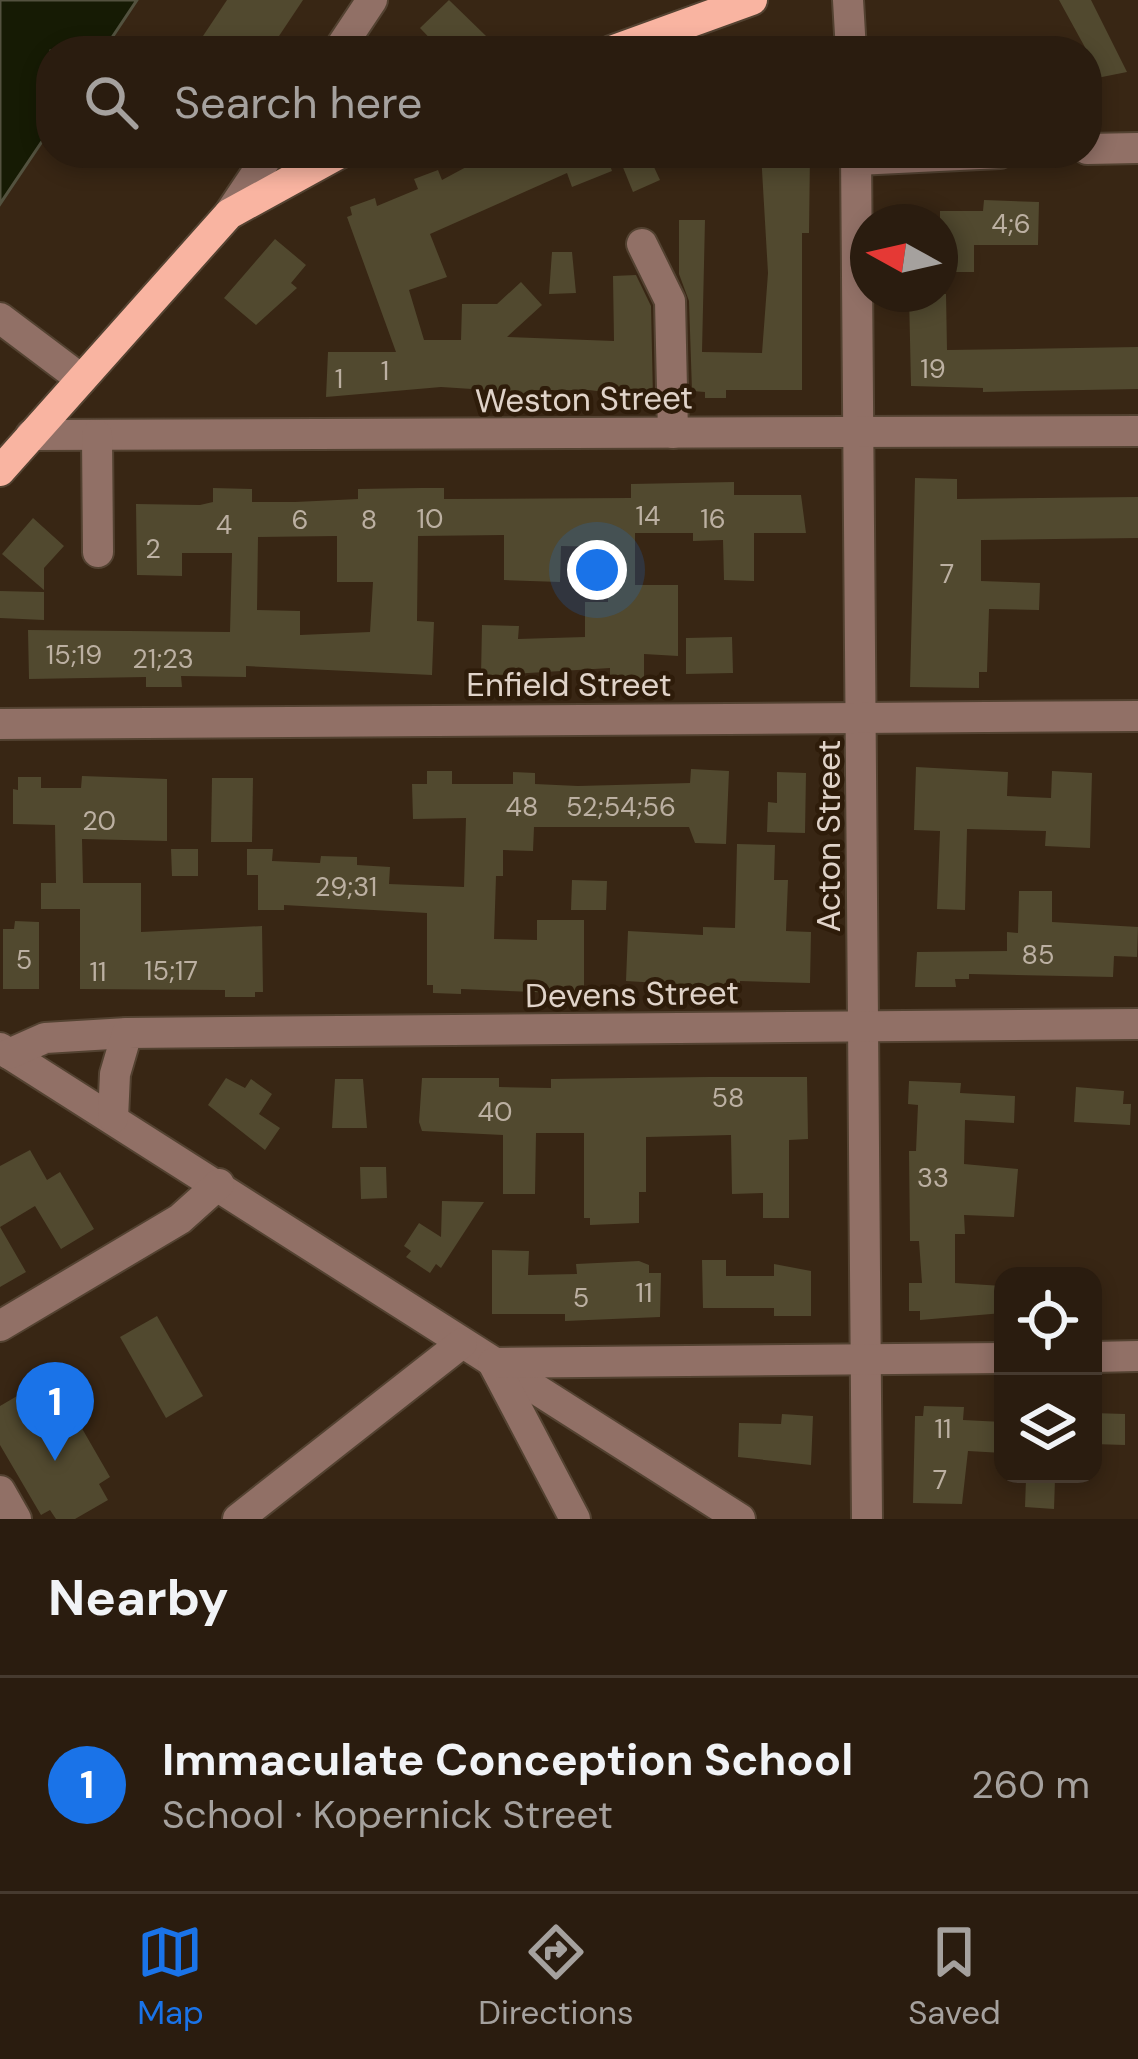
<!DOCTYPE html>
<meta charset="utf-8">
<style>
body{margin:0;font-family:"DM Sans",sans-serif;background:#322518;color:#f1f3f6}
.controls{position:absolute;right:36px;bottom:36px;display:grid;overflow:hidden;border-radius:24px;box-shadow:0 6px 18px #0003}
.controls button{width:108px;height:108px;display:grid;place-items:center;padding:0;border:0;border-bottom:3px solid #463a2f;background:#2a1c0f;color:#f1f3f6;font:60px sans-serif}
.compass{position:absolute;left:850px;top:204px;width:108px;height:108px;border-radius:50%;background:#2a1c0f;box-shadow:0 6px 18px #0003;rotate:278deg}
.you{position:absolute;left:597px;top:570px;width:42px;height:42px;margin:-30px;border:9px solid #fff;border-radius:50%;background:#1a73e8;box-shadow:0 0 0 18px #1a73e833}
.badge{display:grid;place-items:center;width:78px;height:78px;border-radius:50%;background:#1a73e8;color:#fff;font-size:39px;font-weight:700}
.pin{position:absolute;translate:-50% -99px;filter:drop-shadow(0 3px 6px #0008)}
.pin::after{content:'';position:absolute;top:63px;width:42px;height:36px;background:inherit;clip-path:polygon(0 0,100% 0,50% 100%)}
.list{margin:0;padding:0;list-style:none}
h2{display:flex;justify-content:space-between;align-items:center;height:156px;margin:0;padding:0 48px;font-size:51px}
h2 small{font-size:39px;font-weight:400;color:#a5a19e}
.list li{display:grid;grid-template-columns:78px 1fr auto;gap:36px;align-items:center;box-sizing:border-box;height:216px;padding:0 48px;border-top:3px solid #463a2f}
.list b{display:block;font-size:45px;white-space:nowrap}
.list p{margin:0;font-size:39px;white-space:nowrap;color:#a5a19e}
.list em{font-size:39px;font-style:normal;color:#a5a19e}
.icon{flex:none;width:66px;height:66px;fill:none;stroke:currentColor;stroke-width:2;stroke-linecap:round;stroke-linejoin:round}
.map{position:relative;flex:none;width:1138px;height:1519px;overflow:hidden}
.search{position:absolute;background:#2a1c0f;box-shadow:0 6px 18px #0003;left:36px;right:36px;top:36px;height:132px;display:flex;align-items:center;gap:30px;box-sizing:border-box;padding:0 42px;border-radius:48px;color:#a5a19e;font-size:45px}
.sheet{height:372px;background:#2a1c0f}
nav{display:flex;justify-content:space-around;align-items:center;box-sizing:border-box;height:168px;border-top:3px solid #463a2f;background:#2a1c0f;font-size:33px;color:#a5a19e}
nav a{display:grid;justify-items:center;gap:6px}
nav .on{color:#1a73e8}
.map>svg:first-child{display:block}
.water{fill:#161b04;stroke:#53523f;stroke-width:3}
.building{fill:#51492f;fill-rule:evenodd}
.lines{fill:none;stroke-linecap:round;stroke-linejoin:round}
.minor-casing{stroke:#534231;stroke-width:34}
.major-casing{stroke:#534231;stroke-width:34}
.minor{stroke:#917066;stroke-width:30}
.major{stroke:#f9b4a1;stroke-width:30}
.labels{text-anchor:middle;dominant-baseline:central;stroke-width:9;stroke-linejoin:round;paint-order:stroke}
.number-label{font-size:27px;fill:#bcb0a2}
.street-label{font-size:33px;fill:#e0d3c9;stroke:#2e1c0a}
</style>
<div class="map">
<svg width="1138" height="1519" viewBox="0 0 1138 1519">
<rect width="100%" height="100%" fill="#382614"/>
<path class="water" d="M0,0H137L103,51H51V128L0,204Z"/>
<g class="building">
<path d="M227,0H303L269,51H193Z"/>
<path d="M449,0L486,36L470,51H442L420,28Z"/>
<path d="M1059,0H1091L1127,72L1087,80V51Z"/>
<path d="M492,153L615,154L607,157L612,171L572,187L567,173L430,234L447,277L409,290L424,340H461L462,304H497L521,282L542,305L507,337L614,341L613,276L636,275L651,306L653,398L589,390H532V398L503,397V391L441,387L326,397L328,352H396L347,217L352,215L350,207L375,198L377,206L418,189L414,179L438,170L442,180Z"/>
<path d="M761,153H810L809,233H802V390H726V398H705V392L692,391L689,301L679,274V220H705L702,352L762,353L768,273Z"/>
<path d="M648,154L660,180L633,192L622,165Z"/>
<path d="M984,200L1039,202L1038,245H974V272H940V211H983Z"/>
<path d="M275,239L306,265L291,283L297,288L256,325L224,298Z"/>
<path d="M552,252H572L576,293L549,294Z"/>
<path d="M909,294H946L947,350L1138,347V389L983,392V388L911,386Z"/>
<path d="M915,478L957,479V499L1138,497V538L981,540V581L1040,583L1039,610L989,609L987,672H979V688L910,687Z"/>
<path d="M734,482V495H801L806,533H754V581L724,580L723,540L693,541V533H635V585H678V656L644,654V683H610V668L481,676L482,625L519,626L518,639L585,637V602H608V547L561,546L560,582L504,580V535L418,536L417,621L434,622L432,675L246,666V677L181,676L182,687H146V677L29,679L28,630L230,632L232,553H182V576L137,575L136,504L200,505L213,502V488L252,489V502H295L358,499V489L421,488H444V499L631,498V484ZM337,536V582H373L370,632L300,635V611L257,610L258,537Z"/>
<path d="M33,518L64,546L44,568V590L2,554Z"/>
<path d="M0,591L44,592V620L0,618Z"/>
<path d="M732,637L733,673L686,674V638Z"/>
<path d="M916,767L1008,772L1007,796L1051,798L1052,771L1092,773L1090,848L1045,846L1046,831L967,829L965,910L937,909L940,831L914,830Z"/>
<path d="M691,769L729,771L726,844L695,843L689,827H534L533,851L503,850V876H496L494,939L537,940V920H584V994L461,989V994L433,993V985H427V913L284,905V910H258V875H247V849H273L272,861L320,863L321,856L357,857V865L390,867L389,884L464,887L466,818L413,819L412,784H427V771H452V784H513V772L535,773V784L578,786L690,783Z"/>
<path d="M777,772L806,773L805,833L767,832L768,802L777,803Z"/>
<path d="M82,776L167,779V841L82,839L83,883H141V932L262,926L263,992H255V997H225V990L80,989V909H41V883H56L55,825L13,824V789L18,790V777H41V788H81Z"/>
<path d="M212,778H253L252,842H211Z"/>
<path d="M737,844L775,845L774,880H788L786,931L811,932L810,983L740,981V988L626,981L628,931L703,935V927L735,928Z"/>
<path d="M171,849H198V876H172Z"/>
<path d="M572,880L607,881L606,910H571Z"/>
<path d="M1019,891H1052V922L1138,927L1137,957L1114,956L1113,977L969,974V979H955L956,987H915L917,952L1007,951V932L1018,933Z"/>
<path d="M15,921L39,922V989H3V929H14Z"/>
<path d="M708,1077H807L808,1139L789,1140V1218H763V1193L732,1194L731,1135L646,1137V1192H639V1223L590,1225V1218H584V1133H536L535,1194H503V1135L422,1131L419,1122L422,1078H499V1087L551,1088V1079Z"/>
<path d="M226,1078L245,1088L251,1079L272,1094L259,1114L280,1128L265,1150L208,1105Z"/>
<path d="M335,1079H363L367,1128H332Z"/>
<path d="M909,1081L961,1083L960,1093L1015,1096L1014,1123L965,1120L964,1164L1018,1169L1014,1217L964,1215L965,1234H955V1283L1003,1286V1313L920,1320V1311H909V1283H922L919,1241H910L909,1151H916L918,1105L908,1104Z"/>
<path d="M1076,1087L1124,1091L1123,1104H1131L1130,1125L1074,1122Z"/>
<path d="M30,1150L47,1180L60,1172L94,1229L61,1249L35,1206L0,1227L26,1272L0,1287V1166Z"/>
<path d="M360,1167H386L387,1198L361,1199Z"/>
<path d="M442,1201L484,1202L441,1268L436,1264L430,1273L406,1257L411,1251L404,1246L419,1223L441,1237Z"/>
<path d="M492,1250L529,1251L528,1275L577,1274L576,1264L639,1261L649,1265V1273H661L660,1317L565,1321V1314H492Z"/>
<path d="M702,1260H726V1276H774V1264L811,1271V1316H774V1308H703Z"/>
<path d="M157,1316L203,1396L166,1418L120,1337Z"/>
<path d="M41,1382L51,1398L61,1392L110,1477L99,1484L108,1500L75,1519H56L50,1510L41,1515L0,1445V1406Z"/>
<path d="M924,1406L964,1407L963,1420L1003,1422V1453L968,1451L962,1504L913,1503L915,1416H923Z"/>
<path d="M1093,1413L1125,1414V1445L1093,1444Z"/>
<path d="M782,1414L813,1416L811,1465L738,1457L739,1423L781,1424Z"/>
<path d="M1026,1479H1055L1054,1509L1025,1507Z"/>
</g>
<g class="lines">
<defs>
<g id="minor">
<path d="M848,0L851,51"/>
<path d="M338,51L372,0"/>
<path d="M1087,149L1138,148"/>
<path d="M856,153L867,1519"/>
<path d="M857,160L1000,153"/>
<path d="M229,214L270,153"/>
<path d="M642,244L670,301L673,433"/>
<path d="M0,318L81,379"/>
<path d="M31,435L1138,431"/>
<path d="M97,435L98,552"/>
<path d="M0,724L1138,716"/>
<path d="M0,1048L740,1519"/>
<path d="M9,1054L45,1038L127,1033"/>
<path d="M113,1118L115,1074L127,1033L1138,1024"/>
<path d="M0,1326L180,1219L219,1184"/>
<path d="M1093,1357L1138,1356"/>
<path d="M0,1491L16,1519"/>
<path d="M238,1519L462,1343"/>
<path d="M575,1519L493,1363L1003,1358"/>
</g>
<g id="major">
<path d="M611,51L752,0"/>
<path d="M0,471L229,214L340,153"/>
</g>
</defs>
<use href="#minor" class="minor-casing"/>
<use href="#major" class="major-casing"/>
<use href="#minor" class="minor"/>
<use href="#major" class="major"/>
</g>
<g class="labels">
<g class="number-label">
<text x="1011" y="223">4;6</text>
<text x="933" y="368">19</text>
<text x="385" y="370">1</text>
<text x="339" y="378">1</text>
<text x="648" y="515">14</text>
<text x="430" y="518">10</text>
<text x="713" y="518">16</text>
<text x="300" y="519">6</text>
<text x="369" y="519">8</text>
<text x="224" y="524">4</text>
<text x="153" y="548">2</text>
<text x="947" y="573">7</text>
<text x="74" y="654">15;19</text>
<text x="163" y="658">21;23</text>
<text x="522" y="806">48</text>
<text x="621" y="806">52;54;56</text>
<text x="99" y="820">20</text>
<text x="346" y="886">29;31</text>
<text x="1038" y="954">85</text>
<text x="24" y="959">5</text>
<text x="171" y="970">15;17</text>
<text x="98" y="971">11</text>
<text x="728" y="1097">58</text>
<text x="495" y="1111">40</text>
<text x="933" y="1177">33</text>
<text x="644" y="1292">11</text>
<text x="581" y="1297">5</text>
<text x="943" y="1428">11</text>
<text x="940" y="1479">7</text>
</g>
<g class="street-label">
<text transform="translate(584 399) rotate(-1)">Weston Street</text>
<text x="569" y="684">Enfield Street</text>
<text transform="translate(828 836) rotate(-90)">Acton Street</text>
<text transform="translate(632 994) rotate(-1)">Devens Street</text>
</g>
</g>
</svg>
<div class="controls">
<button><svg class="icon" aria-label="locate" viewBox="0 0 24 24"><circle cx="12" cy="12" r="6"/><path d="M12 2v4M12 18v4M2 12h4M18 12h4"/></svg></button>
<button><svg class="icon" aria-label="layers" viewBox="0 0 24 24"><path d="M12 4l9 5-9 5-9-5zM3 14l9 5 9-5"/></svg></button>
</div>
<svg class="compass" viewBox="-18 -18 36 36"><path d="M0-13l5 13h-10z" fill="#e53935"/><path d="M0 13l5-13h-10z" fill="#a5a19e"/></svg>
<div class="you"></div>
<div class="pin badge" style="left:55px;top:1461px">1</div>
<div class="search"><svg class="icon" aria-label="search" viewBox="0 0 24 24"><circle cx="10" cy="10" r="6"/><path d="M15 15l6 6"/></svg>Search here</div>
</div>
<section class="sheet">
<h2>Nearby<small></small></h2>
<ul class="list">
<li><span class="badge">1</span><div><b>Immaculate Conception School</b><p>School · Kopernick Street</p></div><em>260 m</em></li>
</ul>
</section>
<nav>
<a class="on"><svg class="icon" aria-label="map" viewBox="0 0 24 24"><path d="M3 6l6-2 6 2 6-2v14l-6 2-6-2-6 2zM9 4v14M15 6v14"/></svg>Map</a>
<a><svg class="icon" aria-label="directions" viewBox="0 0 24 24"><path d="M12 3l9 9-9 9-9-9zM9 14v-3h6M13 9l2 2-2 2"/></svg>Directions</a>
<a><svg class="icon" aria-label="saved" viewBox="0 0 24 24"><path d="M7 4h10v16l-5-4-5 4z"/></svg>Saved</a>
</nav>
